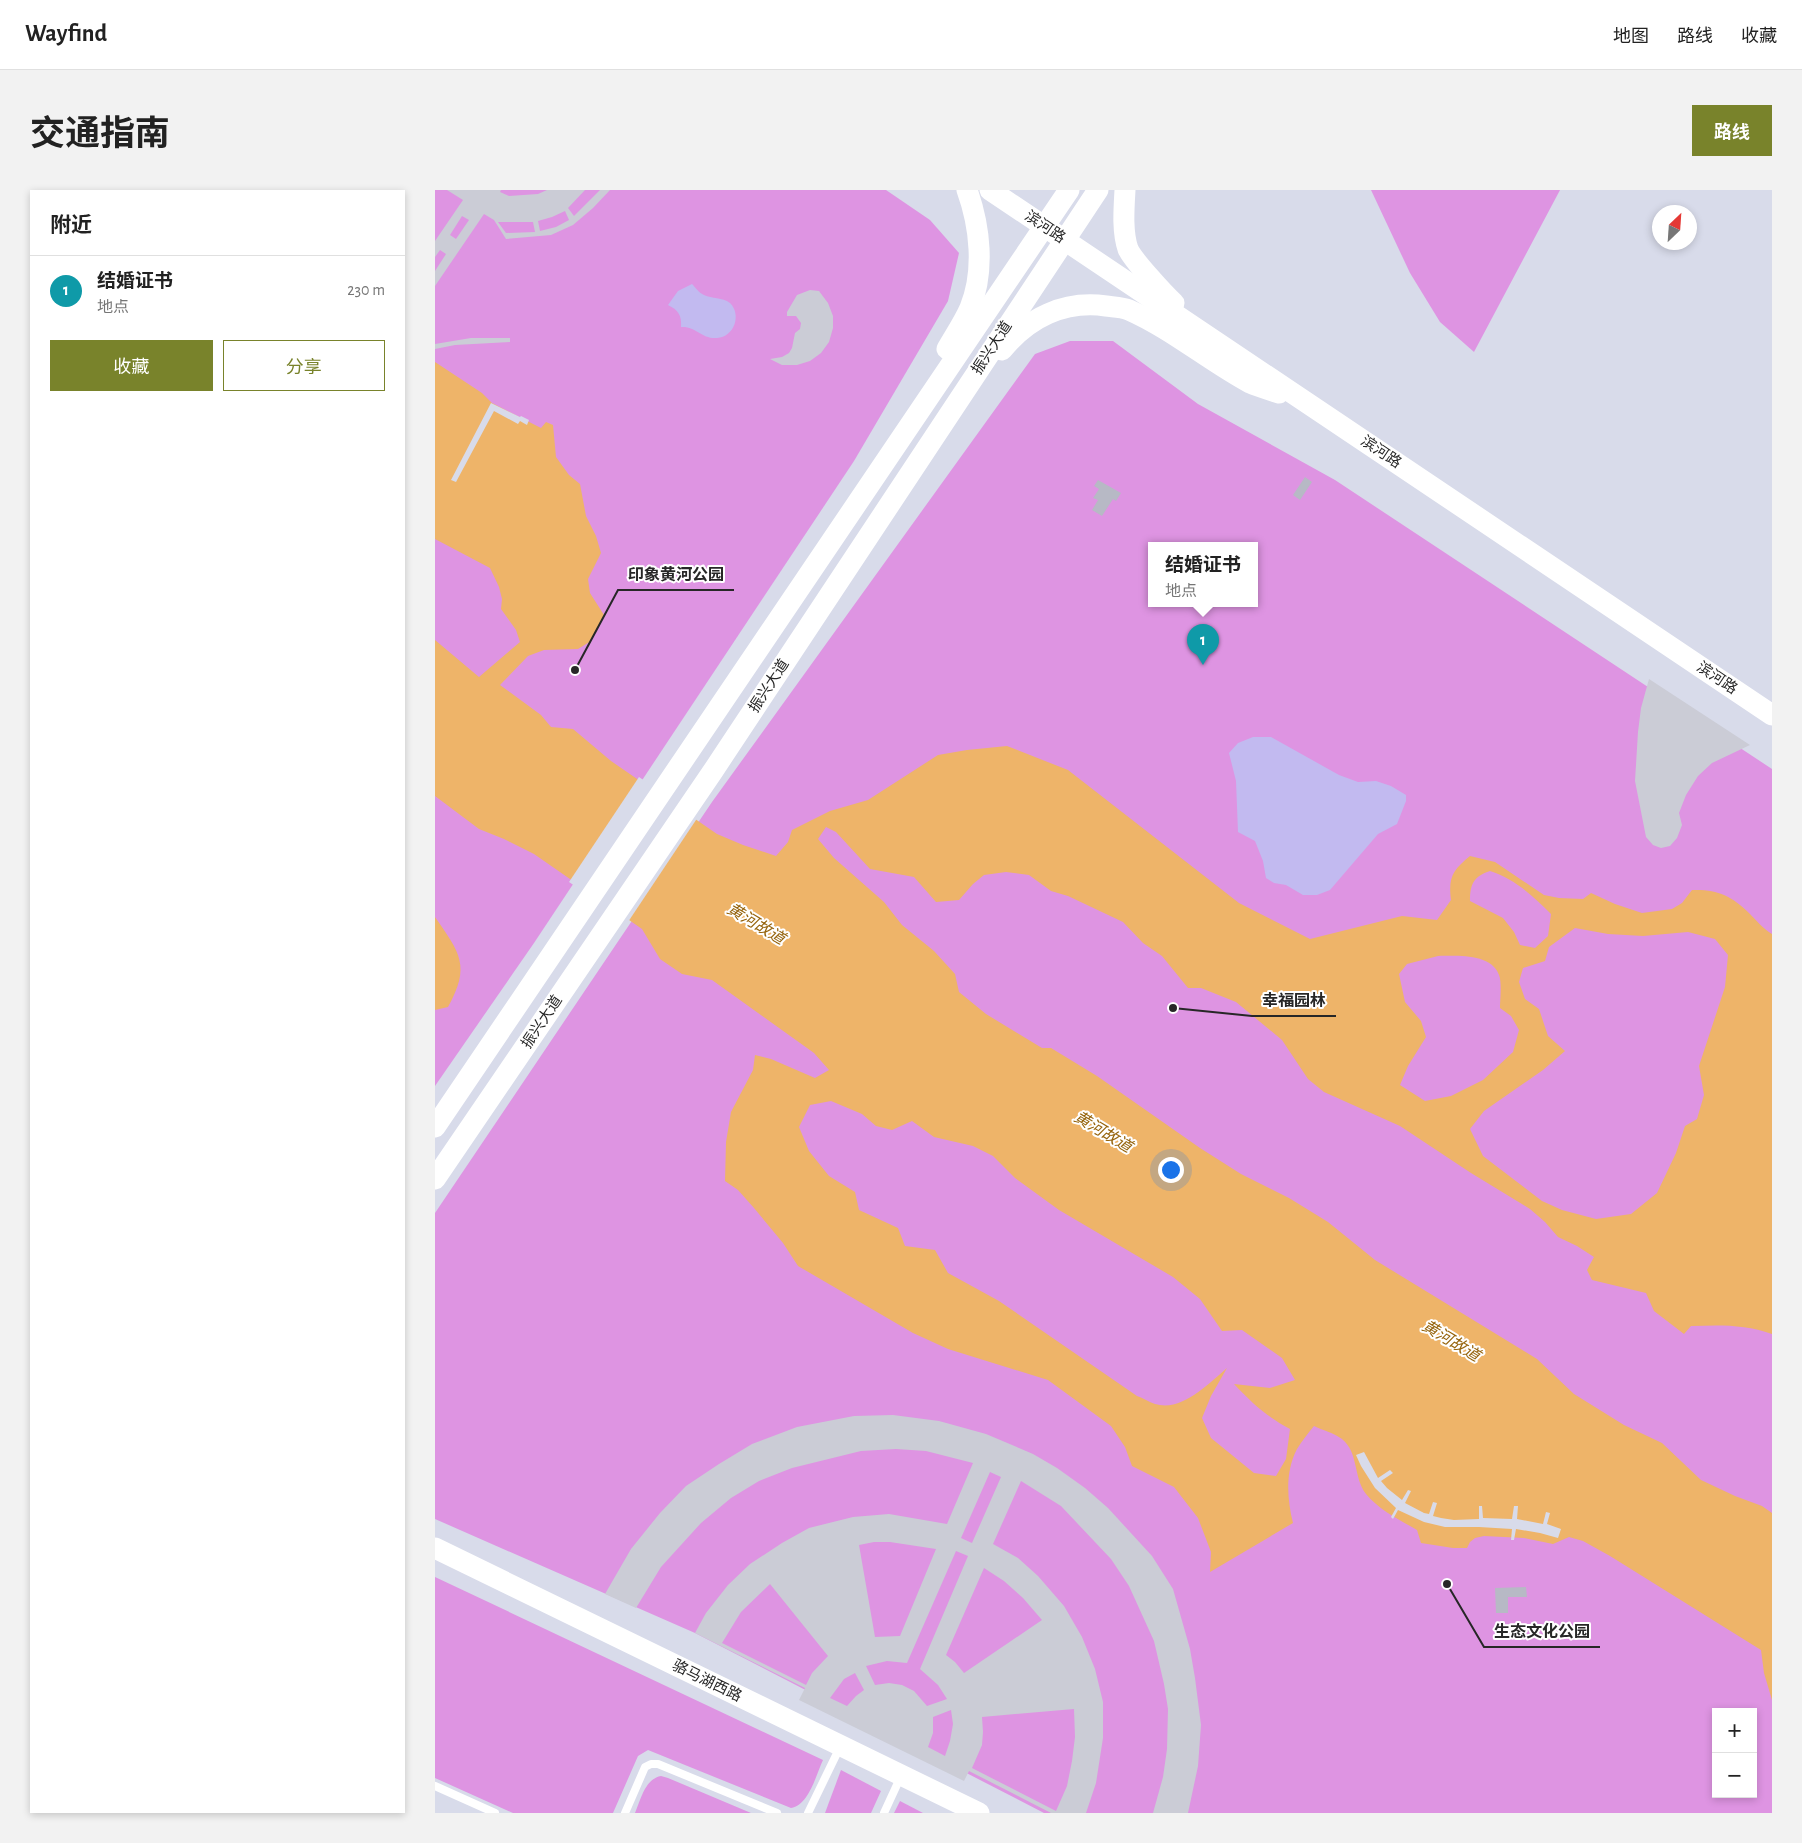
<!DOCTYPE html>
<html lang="zh">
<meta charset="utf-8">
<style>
body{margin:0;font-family:"Alegreya Sans","Noto Sans SC",sans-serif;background:#f2f2f2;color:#222}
.controls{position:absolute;right:15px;bottom:15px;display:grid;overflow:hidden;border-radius:0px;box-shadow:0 2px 8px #0003}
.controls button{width:45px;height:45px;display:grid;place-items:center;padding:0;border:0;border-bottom:1px solid #e0e0e0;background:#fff;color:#222;font:25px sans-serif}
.compass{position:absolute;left:1217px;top:15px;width:45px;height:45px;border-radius:50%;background:#fff;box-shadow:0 2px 8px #0003;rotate:25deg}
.you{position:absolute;left:735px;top:979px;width:18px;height:18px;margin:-12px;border:4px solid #fff;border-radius:50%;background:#1a73e8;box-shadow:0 0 0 8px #1a73e833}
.badge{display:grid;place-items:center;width:32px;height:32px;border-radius:50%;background:#79832b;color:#fff;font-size:16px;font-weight:700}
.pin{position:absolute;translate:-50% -41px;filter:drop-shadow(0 1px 2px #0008)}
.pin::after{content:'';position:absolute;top:26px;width:18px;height:15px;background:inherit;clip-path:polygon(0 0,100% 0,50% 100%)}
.popup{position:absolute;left:713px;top:352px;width:110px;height:65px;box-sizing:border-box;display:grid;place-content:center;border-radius:0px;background:#fff;filter:drop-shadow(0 1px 4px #0005);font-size:16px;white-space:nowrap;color:#767676}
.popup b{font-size:19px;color:#222}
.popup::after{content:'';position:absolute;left:50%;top:100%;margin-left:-10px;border:10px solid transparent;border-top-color:#fff}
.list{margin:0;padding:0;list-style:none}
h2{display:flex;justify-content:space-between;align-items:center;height:65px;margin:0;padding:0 20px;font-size:21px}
h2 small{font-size:16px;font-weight:400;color:#767676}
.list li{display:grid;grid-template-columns:32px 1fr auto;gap:15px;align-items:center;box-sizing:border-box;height:70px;padding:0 20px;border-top:1px solid #e0e0e0}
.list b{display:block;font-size:19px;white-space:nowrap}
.list p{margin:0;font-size:16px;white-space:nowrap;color:#767676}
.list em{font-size:16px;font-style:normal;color:#767676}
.actions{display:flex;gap:10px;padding:15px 20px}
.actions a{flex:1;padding:11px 0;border:1px solid #79832b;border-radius:0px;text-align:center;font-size:18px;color:#79832b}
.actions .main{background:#79832b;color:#fff}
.map{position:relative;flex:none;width:1337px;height:1623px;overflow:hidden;border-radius:0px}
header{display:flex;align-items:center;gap:30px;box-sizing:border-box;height:70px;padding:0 25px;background:#fff;border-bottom:1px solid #e0e0e0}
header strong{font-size:24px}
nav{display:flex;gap:28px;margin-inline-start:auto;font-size:18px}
.intro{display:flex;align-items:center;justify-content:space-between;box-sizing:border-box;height:120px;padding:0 30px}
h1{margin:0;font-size:35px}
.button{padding:12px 22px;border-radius:0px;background:#79832b;color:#fff;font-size:18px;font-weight:700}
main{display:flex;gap:30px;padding:0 30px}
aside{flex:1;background:#fff;border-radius:0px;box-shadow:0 2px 8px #0003}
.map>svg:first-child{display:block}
.green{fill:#de94e2;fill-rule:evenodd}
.sand{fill:#c2baf0}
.plaza{fill:#cbccd6;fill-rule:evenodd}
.water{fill:#eeb469;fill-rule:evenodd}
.pier{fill:#d8dbea}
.building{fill:#b7b9c5}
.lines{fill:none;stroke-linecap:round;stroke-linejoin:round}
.lane{stroke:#fff;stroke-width:8}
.secondary{stroke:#fff;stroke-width:21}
.labels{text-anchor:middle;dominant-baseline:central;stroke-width:4;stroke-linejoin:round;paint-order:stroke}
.street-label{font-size:15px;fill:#272727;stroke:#fff}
.water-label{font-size:16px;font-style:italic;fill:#96640d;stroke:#fff}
.leader{fill:none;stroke:#272727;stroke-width:2}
.callout-dot{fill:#272727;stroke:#fff;stroke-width:2}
.callout-label{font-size:16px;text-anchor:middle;font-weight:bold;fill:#272727;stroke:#fff;stroke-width:4;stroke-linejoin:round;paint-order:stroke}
</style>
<header>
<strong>Wayfind</strong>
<nav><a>地图</a><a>路线</a><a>收藏</a></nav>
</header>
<div class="intro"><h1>交通指南</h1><a class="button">路线</a></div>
<main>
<aside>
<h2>附近<small></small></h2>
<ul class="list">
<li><span class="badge" style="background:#0f9aa8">1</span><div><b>结婚证书</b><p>地点</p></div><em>230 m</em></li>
</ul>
<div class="actions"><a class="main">收藏</a><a>分享</a></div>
</aside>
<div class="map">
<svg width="1337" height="1623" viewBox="0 0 1337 1623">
<rect width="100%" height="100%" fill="#d8dbea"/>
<g class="green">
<path d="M0,0H451L495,30L524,63L513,111L419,271L99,753L0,896Z"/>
<path d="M936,0H1125L1039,162L1005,132L975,83Z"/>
<path d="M635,151H678L763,214L900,290L1337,579V1623H609L260,1443L0,1329V1023L277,612L600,164ZM717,356H819V414H717ZM1281,1522H1318V1604H1281Z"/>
<path d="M0,1387L388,1570C381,1585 374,1615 356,1618L213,1560L203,1566L178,1623H78L0,1588Z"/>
<path d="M406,1580L446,1601L436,1623H390Z"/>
<path d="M226,1586L233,1588L316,1623H200C206,1609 210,1589 226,1586Z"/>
<path d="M465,1611L488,1623H459Z"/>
</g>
<g class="sand">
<path d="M257,94C261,98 264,103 269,105C277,109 287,107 295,113C307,125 299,147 282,148C266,149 261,136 246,137C247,125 243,120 233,115L243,101Z"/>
<path d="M818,547H836L904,585L923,592L941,591L956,596L971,605V611L962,634L943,644L895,700L882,705H868L851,695L839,693L831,688L828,671L820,651L803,642L801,591L794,563L803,553Z"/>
</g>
<g class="plaza">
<path d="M12,0H66L65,2L74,6L103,4L112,0H150L133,18L139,26L165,0H175L158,18L138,35L116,45L71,49L59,30L49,24L0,96V81L11,64L5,60L0,67V51L28,10ZM130,21L134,30L121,37L105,41L103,31L117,27ZM27,26L34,30L21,49L15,45ZM63,32H98L100,42L71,43Z"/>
<path d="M375,100L384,101L393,113L398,126V138L394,152L386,163L375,171L362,175H347L335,169L347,167L354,163L357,158L360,143L365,139L366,133L361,126H352V122L362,105Z"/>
<path d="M36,148H75V152L20,155L0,159V154Z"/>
<path d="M1214,489L1315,555L1277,573L1263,586L1251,605L1244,623L1247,635L1242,648L1235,656L1226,658L1218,655L1211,647L1200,591L1203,542L1206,518Z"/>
<path d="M458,1225L504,1231L551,1244L598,1264L622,1278L650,1298L673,1318L717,1366L738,1399L755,1459L760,1488L766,1535L763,1576L753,1623H718L728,1587L732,1559L733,1519L729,1494L719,1451L694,1396L676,1369L626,1316L586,1291L558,1354L583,1368L603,1386L629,1416L647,1447L660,1479L668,1512V1548L661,1593L651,1623H616L534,1581L529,1591L364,1510L370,1498L260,1443L271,1423L293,1395L315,1374L347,1353L374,1338L418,1327L454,1324L512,1334L538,1273L491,1261L461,1259L426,1261L357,1278L324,1291L296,1308L266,1333L226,1377L201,1418L170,1404L196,1359L225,1323L251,1296L284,1274L317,1254L362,1237L419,1226ZM555,1282L566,1287L537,1353L526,1348ZM439,1352H455L501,1359L465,1446L440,1447L424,1355ZM521,1361L533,1366L485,1479L503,1495L512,1509L492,1516L479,1501L467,1495L454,1493L440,1495L431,1476L452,1471L472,1473ZM549,1378L569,1391L588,1408L607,1430L529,1483L520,1472L511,1465ZM335,1394L393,1466L377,1483L371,1495L287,1453L306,1422ZM420,1483L429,1500L421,1506L412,1516L395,1508L409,1489ZM639,1519L640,1547L637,1571L632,1596L621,1621L537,1578L547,1555L548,1542L547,1527ZM516,1520L518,1534L515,1551L510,1566L493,1557L498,1543V1527Z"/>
</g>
<g class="water">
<path d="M0,172L47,203L57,213L106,238L111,232L118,235L121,267L134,285L145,294L151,326L161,346L166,363L153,389L155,403L169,425L156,451L143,459L109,460L93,466L65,495L106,525L116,537L138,539L176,571L282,644L308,655L341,666L353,652L357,640L395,621L433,610L503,565L532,560L572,556L633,580L804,713L875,749L967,726L1002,730L1016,710C1013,687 1018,680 1035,666L1060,672L1109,705L1124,708L1148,709L1156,703L1180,714L1207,723L1237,719L1247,713L1257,700C1281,699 1296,705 1314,723C1322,731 1327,738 1337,744V1144C1310,1134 1284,1135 1256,1136L1249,1144L1219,1121L1211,1103L1157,1090L1152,1080L1159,1067L1142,1056L1123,1047L1110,1032L1095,1019L1036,983L965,936L889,902L873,889L847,850L801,812L766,798H753L727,766L708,753L688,732L633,706L616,701L594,685L571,682L549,685L538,694L524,710L501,712L479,687L435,679L401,642L391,637L383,649L399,668L449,712L467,735L499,761L520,784L524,802L551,824L607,858H616L662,886L765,958L806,984L854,1008L893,1032L940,1070L1102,1169L1139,1204L1189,1235L1227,1253L1266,1290L1300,1306L1327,1316L1337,1323V1510L1329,1483L1326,1460L1175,1366L1148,1351L1134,1347L1118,1354L1089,1348L1049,1346L1040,1348L1035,1352L1032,1358H1018L986,1353L982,1340C965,1330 944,1320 931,1304C918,1287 924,1263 907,1249C899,1243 887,1240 879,1236C873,1243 867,1251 862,1259C850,1282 852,1309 858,1333L775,1382L776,1362L763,1328L739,1297L697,1276L690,1257L676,1236L613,1190L513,1159L478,1143L363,1076L348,1053L319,1018L303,1000L290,991L291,952L296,922L318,880L320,865L336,869L380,888L394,880L379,863L277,790L247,784L225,769L207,739L99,664L69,649L44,639L0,606V450L44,487L85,452L81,440L66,419L67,409L64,397L55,378L0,349ZM1055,681C1080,689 1098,706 1116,724L1113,746L1100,758L1085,755L1079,742L1068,728L1035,711C1035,694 1039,686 1055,681ZM1140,738L1173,744L1208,746L1253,742L1280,749L1293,765L1290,797L1264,876L1269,905L1262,929L1250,936L1241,963L1222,1003L1196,1024L1161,1029L1127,1020L1107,1011L1048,966L1035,939L1049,921L1108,880L1130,861L1113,846L1104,819L1090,809L1084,792L1088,778L1110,771L1114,757ZM1003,766C1021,766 1056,763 1064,785C1067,792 1065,810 1065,818L1076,826L1084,840L1078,862L1048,890L1016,906L990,911L965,895L973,876L991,847L986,831L970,812L964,784L972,774ZM396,911L427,924L441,936L457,940L477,931L499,947L538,956L558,966L580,988L624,1020L738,1087L765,1109L787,1141L807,1140L847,1168L860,1190L835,1198L799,1194C818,1214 831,1226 855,1239L851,1269L841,1286L819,1283L776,1248L767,1228L776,1206L792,1178C773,1194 747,1222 720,1214C714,1212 708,1208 702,1206L564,1111L513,1083L500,1060L470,1056L463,1038L424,1020L420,1002L394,986L374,961L364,937L375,915Z"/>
<path d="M0,727C25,763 36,776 13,817L0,820Z"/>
</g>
<g class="pier">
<path d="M56,213L85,227L86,226L94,230L92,235L85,231L83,234L59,221L21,292L16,290Z"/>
<path d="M204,587L263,627L193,732L134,692Z"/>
<path d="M929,1262L943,1288L955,1280L958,1283L946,1291L952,1298L967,1310L973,1300L976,1301L970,1313L989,1323L994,1324L998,1312L1002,1313L998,1326L1006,1328L1019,1330L1044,1329V1316H1047L1048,1328L1077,1329L1079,1316H1083L1082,1329L1108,1334L1111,1322L1115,1323L1112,1334L1126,1339L1123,1348L1105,1343L1081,1339L1079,1350H1076L1077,1339L1044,1337H1010L989,1332L963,1320L958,1329L956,1327L961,1318L940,1298L926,1276L921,1265Z"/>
</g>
<g class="building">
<path d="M870,287L877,292L865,310L858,305Z"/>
<path d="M663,290L686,303L681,311L678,309L667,326L657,320L663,310L658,308L664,299L659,296Z"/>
<path d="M1091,1397L1092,1407H1073V1423H1061L1060,1398Z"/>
</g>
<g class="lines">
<g class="lane">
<path d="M0,1596L60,1623"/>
<path d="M190,1623L210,1577L216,1574H223L342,1623"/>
<path d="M373,1623L405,1557"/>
<path d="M449,1623L466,1586"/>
</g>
<g class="secondary">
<path d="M555,0L1337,525"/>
<path d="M690,0C689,18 687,42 693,59C697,69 730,105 739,113"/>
<path d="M512,159C520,145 529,132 535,118C550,81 545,36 532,0"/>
<path d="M567,160C593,128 629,110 671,116C678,117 687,117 694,120C737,139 774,171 815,193C824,197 835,200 844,203"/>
<path d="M0,937L634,0"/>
<path d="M0,989L278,581L663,0"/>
<path d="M0,1358L544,1623"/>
</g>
</g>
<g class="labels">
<g class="street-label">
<text transform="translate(610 37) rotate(34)">滨河路</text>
<text transform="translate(557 158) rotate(-57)">振兴大道</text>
<text transform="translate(946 262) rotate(34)">滨河路</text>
<text transform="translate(1282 488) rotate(34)">滨河路</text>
<text transform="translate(334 496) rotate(-57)">振兴大道</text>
<text transform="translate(107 832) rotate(-56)">振兴大道</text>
<text transform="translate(272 1491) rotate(26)">骆马湖西路</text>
</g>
<g class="water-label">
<text transform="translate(321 734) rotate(31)">黄河故道</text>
<text transform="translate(668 942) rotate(31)">黄河故道</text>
<text transform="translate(1016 1151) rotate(31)">黄河故道</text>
</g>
</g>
<path class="leader" d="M140 480L183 400H299M738 818L817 826H901M1012 1394L1049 1457H1165"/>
<g class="callout-dot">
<circle cx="140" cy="480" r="5"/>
<circle cx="738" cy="818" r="5"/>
<circle cx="1012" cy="1394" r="5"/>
</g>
<g class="callout-label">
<text x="241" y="390">印象黄河公园</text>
<text x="859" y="816">幸福园林</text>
<text x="1107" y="1447">生态文化公园</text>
</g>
</svg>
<div class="controls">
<button>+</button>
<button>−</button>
</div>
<svg class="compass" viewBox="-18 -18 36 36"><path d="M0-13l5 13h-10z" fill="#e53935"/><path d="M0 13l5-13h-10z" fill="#767676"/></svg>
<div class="you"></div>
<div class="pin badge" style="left:768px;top:475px;background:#0f9aa8">1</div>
<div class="popup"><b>结婚证书</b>地点</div>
</div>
</main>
